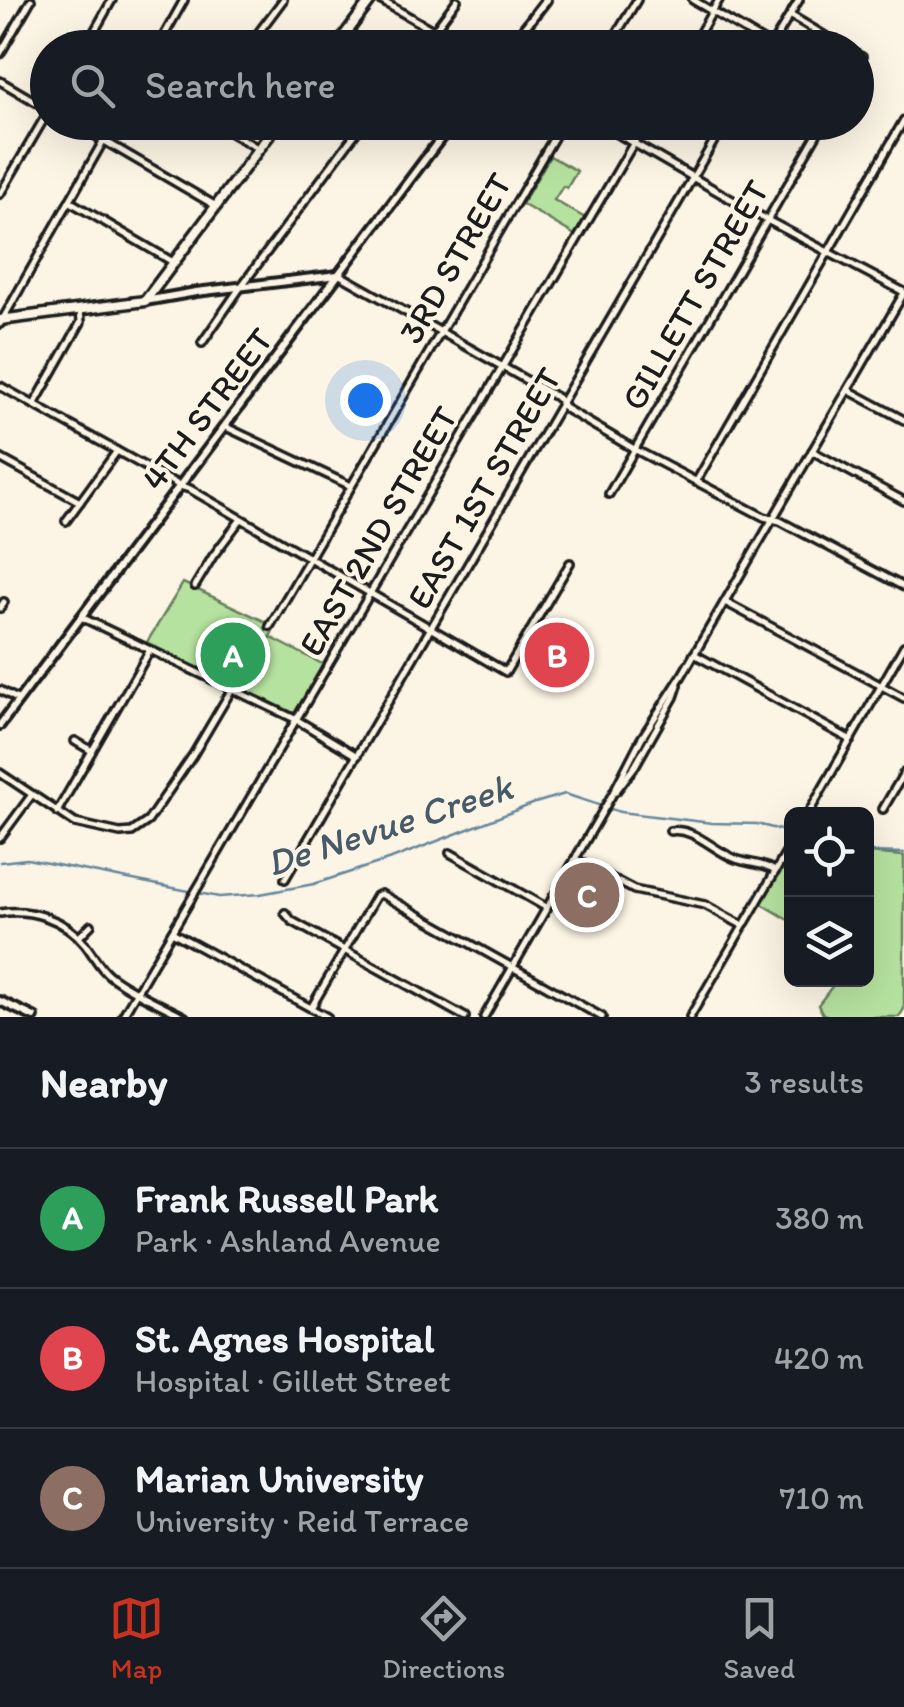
<!DOCTYPE html>
<meta charset="utf-8">
<style>
body{margin:0;font-family:Itim,sans-serif;background:#242831;color:#f1f3f6}
.controls{position:absolute;right:30px;bottom:30px;display:grid;overflow:hidden;border-radius:15px;box-shadow:0 10px 40px #0002}
.controls button{width:90px;height:90px;display:grid;place-items:center;padding:0;border:0;border-bottom:2px solid #363941;background:#171b24;color:#f1f3f6;font:50px sans-serif}
.you{position:absolute;left:365px;top:400px;width:35px;height:35px;margin:-25px;border:8px solid #fff;border-radius:50%;background:#1a73e8;box-shadow:0 0 0 15px #1a73e833}
.badge{display:grid;place-items:center;width:65px;height:65px;border-radius:50%;background:#c8321e;color:#fff;font-size:32px;font-weight:700}
.pin{position:absolute;translate:-50% -50%;border:5px solid #fff;box-shadow:0 2px 10px #0006}
.list{margin:0;padding:0;list-style:none}
h2{display:flex;justify-content:space-between;align-items:center;height:130px;margin:0;padding:0 40px;font-size:42px}
h2 small{font-size:32px;font-weight:400;color:#9ea1a6}
.list li{display:grid;grid-template-columns:65px 1fr auto;gap:30px;align-items:center;box-sizing:border-box;height:140px;padding:0 40px;border-top:2px solid #363941}
.list b{display:block;font-size:38px;white-space:nowrap}
.list p{margin:0;font-size:32px;white-space:nowrap;color:#9ea1a6}
.list em{font-size:32px;font-style:normal;color:#9ea1a6}
.icon{flex:none;width:55px;height:55px;fill:none;stroke:currentColor;stroke-width:2;stroke-linecap:round;stroke-linejoin:round}
.map{position:relative;flex:none;width:904px;height:1017px;overflow:hidden}
.search{position:absolute;background:#171b24;box-shadow:0 10px 40px #0002;left:30px;right:30px;top:30px;height:110px;display:flex;align-items:center;gap:25px;box-sizing:border-box;padding:0 35px;border-radius:55px;color:#9ea1a6;font-size:38px}
.sheet{height:550px;background:#171b24}
nav{display:flex;justify-content:space-around;align-items:center;box-sizing:border-box;height:140px;border-top:2px solid #363941;background:#171b24;font-size:28px;color:#9ea1a6}
nav a{display:grid;justify-items:center;gap:5px}
nav .on{color:#c8321e}
.map>svg:first-child{display:block}
.green{fill:#b6e29f;stroke:#697f5e;stroke-width:2.5}
.lines{fill:none;stroke-linecap:round;stroke-linejoin:round}
.stream{stroke:#65869e;stroke-width:2.5}
.minor-casing{stroke:#1c1c1c;stroke-width:12}
.tertiary-casing{stroke:#1c1c1c;stroke-width:14}
.secondary-casing{stroke:#1c1c1c;stroke-width:15}
.minor{stroke:#fcf5e5;stroke-width:5}
.tertiary{stroke:#fcf5e5;stroke-width:6}
.secondary{stroke:#fcf5e5;stroke-width:8}
.labels{text-anchor:middle;dominant-baseline:central;stroke-width:8;stroke-linejoin:round;paint-order:stroke}
.street-label{font-size:35px;fill:#1c1c1c;stroke:#fcf5e5}
.water-label{font-size:38px;font-style:italic;fill:#475a68;stroke:#fcf5e5}
</style>
<div class="map">
<svg width="904" height="1017" viewBox="0 0 904 1017">
<rect width="100%" height="100%" fill="#fcf5e5"/>
<filter id="ink" filterUnits="userSpaceOnUse"><feTurbulence type="fractalNoise" baseFrequency=".01" numOctaves="2"/><feDisplacementMap in="SourceGraphic" scale="20" xChannelSelector="R" yChannelSelector="G"/><feConvolveMatrix kernelMatrix="1 2 1 2 8 2 1 2 1" color-interpolation-filters="sRGB"/></filter>
<g filter="url(#ink)">
<g class="green">
<path d="M550,156L577,171L567,188L563,186L554,200L585,218L575,235L522,204Z"/>
<path d="M183,583L275,626L270,637L328,667L297,720L144,647Z"/>
<path d="M791,843V921L757,901Z"/>
<path d="M867,853L904,856V1009L899,1017H830L823,1014L818,1005L837,980L866,979Z"/>
</g>
<g class="lines">
<g class="stream">
<path d="M866,852L904,853"/>
<path d="M0,862L27,859L219,897L260,894L314,884L394,858L535,803L565,794L620,812L712,823L757,824L792,833"/>
</g>
<defs>
<g id="minor">
<path d="M380,0L464,48"/>
<path d="M693,0L771,46"/>
<path d="M790,15L845,48"/>
<path d="M772,45L799,0"/>
<path d="M85,48L112,0"/>
<path d="M157,48L184,0"/>
<path d="M247,48L283,0"/>
<path d="M421,48L457,0"/>
<path d="M608,48L637,0"/>
<path d="M691,48L719,0"/>
<path d="M0,54L31,0"/>
<path d="M856,54L862,57L856,67"/>
<path d="M0,81L48,109"/>
<path d="M72,122L216,206"/>
<path d="M213,122L259,149"/>
<path d="M597,122L767,220L904,292"/>
<path d="M0,194L48,112"/>
<path d="M69,201L173,262"/>
<path d="M340,275L558,398L566,409L634,449L764,517L780,521L904,587"/>
<path d="M0,324L114,122"/>
<path d="M202,343L240,288L364,122"/>
<path d="M0,386L180,486L190,489L506,672L570,563"/>
<path d="M848,390L904,420"/>
<path d="M34,405L81,322L80,310"/>
<path d="M226,427L351,486"/>
<path d="M812,451L904,501"/>
<path d="M0,458L80,502"/>
<path d="M696,482L904,120"/>
<path d="M609,494L824,122"/>
<path d="M66,521L117,451"/>
<path d="M195,586L213,556L241,519"/>
<path d="M725,602L904,698"/>
<path d="M0,608L4,602"/>
<path d="M81,617L297,720L357,756"/>
<path d="M270,626L563,122"/>
<path d="M694,654L851,740"/>
<path d="M0,690L19,700"/>
<path d="M75,741L92,751"/>
<path d="M0,773L75,823L120,833L132,832L148,821L193,755L232,689"/>
<path d="M616,791L635,766L674,697L678,685"/>
<path d="M883,809L904,773"/>
<path d="M57,812L150,650"/>
<path d="M808,814L904,646"/>
<path d="M670,831C695,827 713,851 736,859C749,864 763,863 775,871"/>
<path d="M0,838L31,796"/>
<path d="M450,853L547,908"/>
<path d="M575,859L634,890L705,905L742,925"/>
<path d="M285,879L725,122"/>
<path d="M0,913C31,908 65,919 85,944C93,954 99,967 109,975C131,992 160,1004 185,1017"/>
<path d="M285,913L292,921L465,1017"/>
<path d="M172,932L327,1017"/>
<path d="M79,937L91,925"/>
<path d="M311,1008L376,896L381,894L602,1017"/>
<path d="M122,1017L646,122"/>
<path d="M484,1017L612,795L641,739L681,677L904,293"/>
<path d="M690,1017L792,843"/>
</g>
<g id="tertiary">
<path d="M509,48L546,0"/>
<path d="M145,301L196,292L338,275"/>
<path d="M0,725L453,122"/>
<path d="M0,1001L34,1017"/>
</g>
<g id="secondary">
<path d="M335,48L371,0"/>
<path d="M0,320L145,301L279,122"/>
</g>
</defs>
<use href="#minor" class="minor-casing"/>
<use href="#tertiary" class="tertiary-casing"/>
<use href="#secondary" class="secondary-casing"/>
<use href="#minor" class="minor"/>
<use href="#tertiary" class="tertiary"/>
<use href="#secondary" class="secondary"/>
</g>
</g>
<g class="labels">
<g class="street-label">
<text transform="translate(455 258) rotate(-60)">3RD STREET</text>
<text transform="translate(695 295) rotate(-60)">GILLETT STREET</text>
<text transform="translate(207 409) rotate(-53)">4TH STREET</text>
<text transform="translate(484 488) rotate(-60)">EAST 1ST STREET</text>
<text transform="translate(378 531) rotate(-60)">EAST 2ND STREET</text>
</g>
<g class="water-label">
<text transform="translate(389 825) rotate(-18)">De Nevue Creek</text>
</g>
</g>
</svg>
<div class="controls">
<button><svg class="icon" aria-label="locate" viewBox="0 0 24 24"><circle cx="12" cy="12" r="6"/><path d="M12 2v4M12 18v4M2 12h4M18 12h4"/></svg></button>
<button><svg class="icon" aria-label="layers" viewBox="0 0 24 24"><path d="M12 4l9 5-9 5-9-5zM3 14l9 5 9-5"/></svg></button>
</div>
<div class="you"></div>
<div class="pin badge" style="left:233px;top:655px;background:#2e9e5b">A</div>
<div class="pin badge" style="left:557px;top:655px;background:#e0444e">B</div>
<div class="pin badge" style="left:587px;top:895px;background:#8d6e63">C</div>
<div class="search"><svg class="icon" aria-label="search" viewBox="0 0 24 24"><circle cx="10" cy="10" r="6"/><path d="M15 15l6 6"/></svg>Search here</div>
</div>
<section class="sheet">
<h2>Nearby<small>3 results</small></h2>
<ul class="list">
<li><span class="badge" style="background:#2e9e5b">A</span><div><b>Frank Russell Park</b><p>Park · Ashland Avenue</p></div><em>380 m</em></li>
<li><span class="badge" style="background:#e0444e">B</span><div><b>St. Agnes Hospital</b><p>Hospital · Gillett Street</p></div><em>420 m</em></li>
<li><span class="badge" style="background:#8d6e63">C</span><div><b>Marian University</b><p>University · Reid Terrace</p></div><em>710 m</em></li>
</ul>
</section>
<nav>
<a class="on"><svg class="icon" aria-label="map" viewBox="0 0 24 24"><path d="M3 6l6-2 6 2 6-2v14l-6 2-6-2-6 2zM9 4v14M15 6v14"/></svg>Map</a>
<a><svg class="icon" aria-label="directions" viewBox="0 0 24 24"><path d="M12 3l9 9-9 9-9-9zM9 14v-3h6M13 9l2 2-2 2"/></svg>Directions</a>
<a><svg class="icon" aria-label="saved" viewBox="0 0 24 24"><path d="M7 4h10v16l-5-4-5 4z"/></svg>Saved</a>
</nav>
